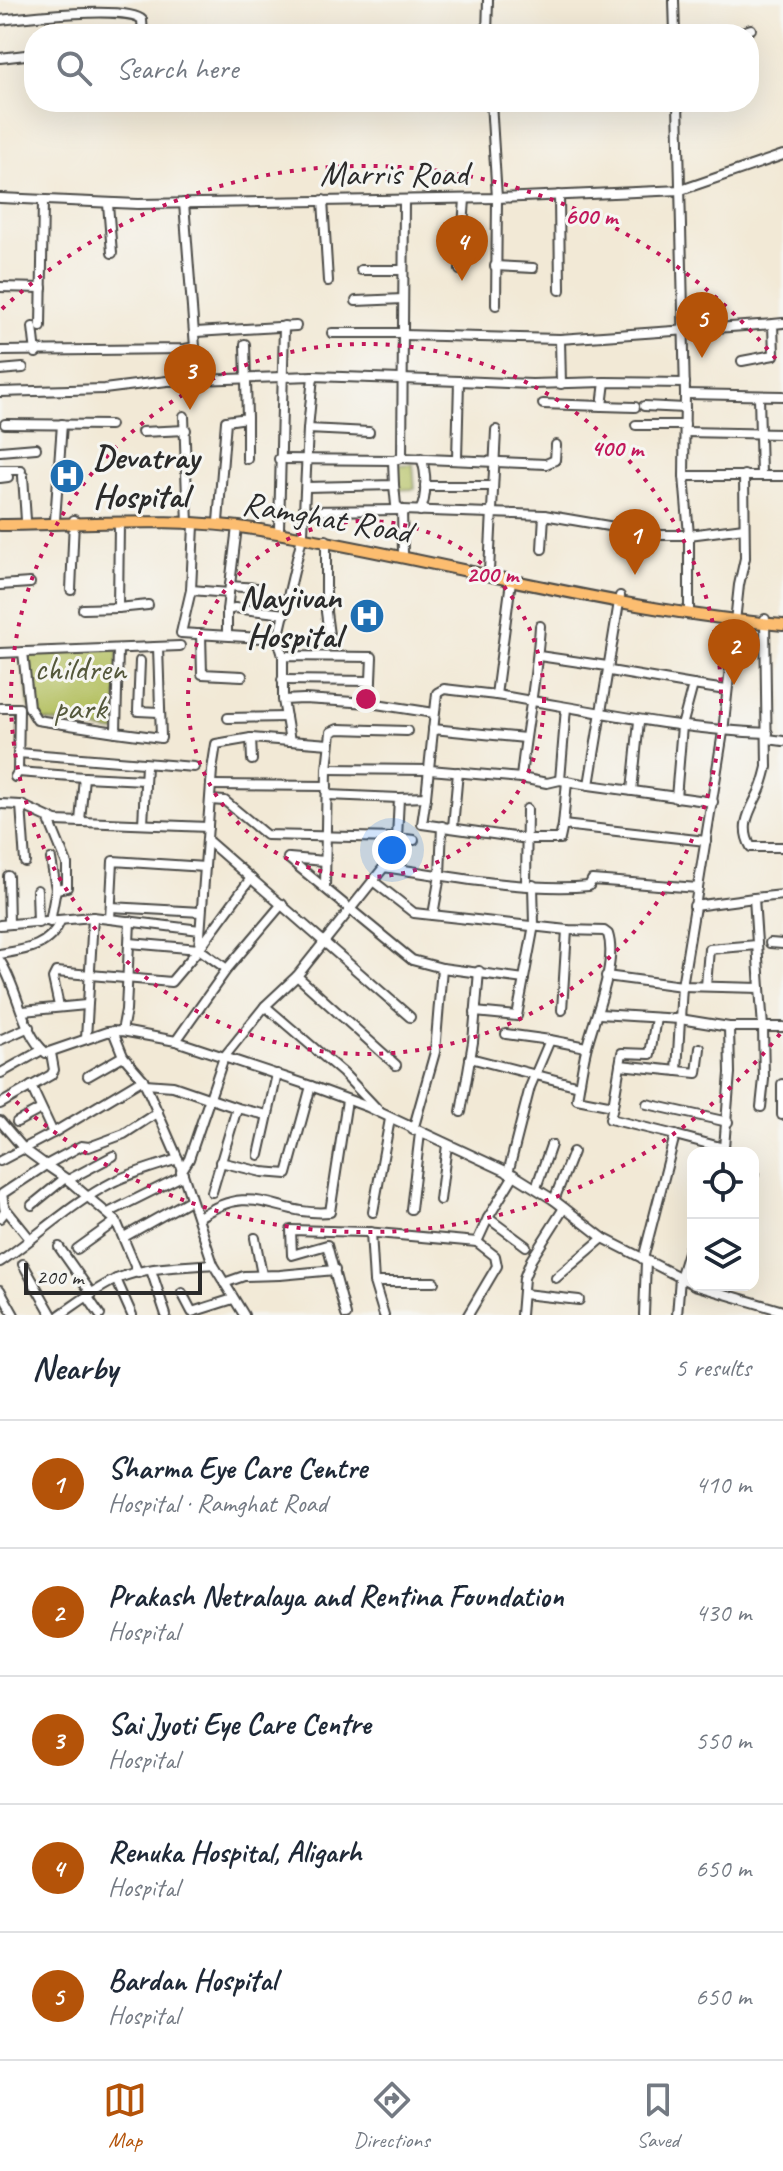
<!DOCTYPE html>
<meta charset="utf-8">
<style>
body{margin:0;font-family:Caveat,sans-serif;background:#f2f2f3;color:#1f2937}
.controls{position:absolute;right:24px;bottom:24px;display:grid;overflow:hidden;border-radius:16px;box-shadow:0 8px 32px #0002}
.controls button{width:72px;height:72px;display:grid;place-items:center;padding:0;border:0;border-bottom:2px solid #e0e1e3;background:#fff;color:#1f2937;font:40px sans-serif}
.scale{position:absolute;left:24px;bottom:20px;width:178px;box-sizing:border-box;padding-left:8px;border:4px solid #2b2b2b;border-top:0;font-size:22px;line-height:28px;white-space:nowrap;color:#2b2b2b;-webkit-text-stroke:6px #f6f6f2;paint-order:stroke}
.you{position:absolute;left:392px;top:850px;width:28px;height:28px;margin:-20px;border:6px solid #fff;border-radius:50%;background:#1a73e8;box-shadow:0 0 0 12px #1a73e833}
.badge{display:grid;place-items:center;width:52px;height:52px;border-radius:50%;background:#b45309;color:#fff;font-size:26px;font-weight:700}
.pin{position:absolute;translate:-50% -66px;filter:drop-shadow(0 2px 4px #0008)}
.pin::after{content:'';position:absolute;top:42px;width:28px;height:24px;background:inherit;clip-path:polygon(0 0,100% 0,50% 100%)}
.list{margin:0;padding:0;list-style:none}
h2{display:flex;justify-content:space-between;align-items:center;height:104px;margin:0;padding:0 32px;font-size:34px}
h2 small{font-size:26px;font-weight:400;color:#747a83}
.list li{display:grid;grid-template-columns:52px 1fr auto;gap:24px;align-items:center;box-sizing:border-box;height:128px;padding:0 32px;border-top:2px solid #e0e1e3}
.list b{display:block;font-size:30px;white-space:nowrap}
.list p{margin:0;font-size:26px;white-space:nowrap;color:#747a83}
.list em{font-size:26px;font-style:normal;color:#747a83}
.icon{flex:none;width:44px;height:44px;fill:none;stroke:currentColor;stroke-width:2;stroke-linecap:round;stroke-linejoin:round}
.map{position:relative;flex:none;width:783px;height:1315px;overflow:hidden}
.search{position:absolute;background:#fff;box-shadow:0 8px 32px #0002;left:24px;right:24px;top:24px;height:88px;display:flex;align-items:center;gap:20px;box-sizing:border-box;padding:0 28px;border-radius:32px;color:#747a83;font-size:30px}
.sheet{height:744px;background:#fff}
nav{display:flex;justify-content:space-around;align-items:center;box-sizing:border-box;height:112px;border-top:2px solid #e0e1e3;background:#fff;font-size:22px;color:#747a83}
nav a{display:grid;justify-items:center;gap:4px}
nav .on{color:#b45309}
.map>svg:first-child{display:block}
.green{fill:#b4c061;stroke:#707646;stroke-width:2}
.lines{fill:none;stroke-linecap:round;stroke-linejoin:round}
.minor-casing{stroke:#494845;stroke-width:12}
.major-casing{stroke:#494845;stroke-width:14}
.minor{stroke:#fff;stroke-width:8}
.major{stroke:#fcbd6f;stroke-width:10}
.ring{fill:none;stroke:#c2185b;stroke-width:4;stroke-dasharray:4 8}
.labels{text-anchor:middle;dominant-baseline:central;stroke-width:6;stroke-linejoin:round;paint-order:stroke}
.street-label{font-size:34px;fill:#2b2b2b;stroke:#f6f6f2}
.poi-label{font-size:34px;font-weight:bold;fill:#2b2b2b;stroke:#f6f6f2;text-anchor:start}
.park-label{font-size:34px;fill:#54583b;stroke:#f6f6f2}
.centre{fill:#c2185b;stroke:#f6f6f2;stroke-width:4}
.ring-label{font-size:24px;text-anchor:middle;font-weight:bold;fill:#c2185b;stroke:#f6f6f2;stroke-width:6;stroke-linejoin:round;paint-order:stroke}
</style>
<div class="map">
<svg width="783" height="1315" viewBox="0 0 783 1315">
<rect width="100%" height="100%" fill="#f6f6f2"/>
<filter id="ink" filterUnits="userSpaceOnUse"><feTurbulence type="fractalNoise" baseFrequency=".0125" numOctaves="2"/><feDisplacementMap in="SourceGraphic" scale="16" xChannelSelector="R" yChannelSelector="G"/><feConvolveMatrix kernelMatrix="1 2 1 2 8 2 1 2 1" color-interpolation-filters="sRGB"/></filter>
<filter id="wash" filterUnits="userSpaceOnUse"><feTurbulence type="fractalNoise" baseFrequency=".006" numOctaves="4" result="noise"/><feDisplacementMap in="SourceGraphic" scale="32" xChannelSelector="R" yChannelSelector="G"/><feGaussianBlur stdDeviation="1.8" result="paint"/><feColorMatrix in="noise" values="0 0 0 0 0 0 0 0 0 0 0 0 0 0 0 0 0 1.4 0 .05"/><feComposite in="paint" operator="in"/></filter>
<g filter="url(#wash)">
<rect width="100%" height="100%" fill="#f2e9d6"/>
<g class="green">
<path d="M413,464L415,489L394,490L395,465Z"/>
<path d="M118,649L116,732L40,720L29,707L23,652Z"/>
</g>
</g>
<g filter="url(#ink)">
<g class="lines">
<defs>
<g id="minor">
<path d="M674,0L675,34"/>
<path d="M0,20C24,17 130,5 142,20L143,34"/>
<path d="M487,34L488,0"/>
<path d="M736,34L751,29"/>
<path d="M0,58L34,54"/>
<path d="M491,102L497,198L496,305"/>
<path d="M678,102L685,394L684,476L689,535V614"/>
<path d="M559,195L560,290"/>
<path d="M0,198L138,204L497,198L681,190L783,155"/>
<path d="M323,200L328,281"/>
<path d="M108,204L112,253"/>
<path d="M495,266L533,268"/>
<path d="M361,270H403"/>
<path d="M460,270L465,199"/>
<path d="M0,287L42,288"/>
<path d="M356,301L403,299"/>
<path d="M33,327L36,353"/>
<path d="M41,327L43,201"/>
<path d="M196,332L296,326"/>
<path d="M332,333H403"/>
<path d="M403,335L560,339L773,324"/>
<path d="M560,339L561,384"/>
<path d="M0,351L185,349L195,347L184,203"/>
<path d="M742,361L774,355L773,324L783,323"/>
<path d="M0,370L23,368"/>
<path d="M459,381L532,384L605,382"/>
<path d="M0,392L104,389L167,381L313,376"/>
<path d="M685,394L783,396"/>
<path d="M759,396L761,475"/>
<path d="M543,404L602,406L605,382L685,383"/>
<path d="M602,406L635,407"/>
<path d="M644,406L685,408"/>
<path d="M184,416L188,524"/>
<path d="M247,418V459"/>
<path d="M5,424L110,425"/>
<path d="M636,425H685"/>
<path d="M308,429L313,376L459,381L457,459"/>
<path d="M142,432L186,430"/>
<path d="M685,432L783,434"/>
<path d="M0,451L36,448"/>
<path d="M402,458L546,464L555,460L556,445"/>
<path d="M279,459L393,460"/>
<path d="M0,470H21"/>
<path d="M23,476L26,520"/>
<path d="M684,476H783"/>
<path d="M0,478L8,477"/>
<path d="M394,485L396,505L402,510"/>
<path d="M425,486H491"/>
<path d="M306,487L394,485L393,460L402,458L404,200"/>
<path d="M305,511L402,510"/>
<path d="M420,511C427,498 427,472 421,458"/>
<path d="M544,515L661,535H689L744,528"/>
<path d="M55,520L62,424"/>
<path d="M218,522L226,421L247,418L245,344"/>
<path d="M194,525L191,590L181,633L278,639"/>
<path d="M279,529L284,326"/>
<path d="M326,540V612L329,635"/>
<path d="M403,553L402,510L544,515L542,549"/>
<path d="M489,571L496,430"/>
<path d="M0,585L30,583"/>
<path d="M230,586L257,588"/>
<path d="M71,590L74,520"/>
<path d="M191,590L229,593L237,527"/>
<path d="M229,593L227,610L235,608L285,614"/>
<path d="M620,596L589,785L713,802"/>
<path d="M118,608L148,605"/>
<path d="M83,609L118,608L119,523"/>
<path d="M765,619L767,767C765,775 763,784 759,792C750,811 739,826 751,847H783"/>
<path d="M201,634L202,674L242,676"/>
<path d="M227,635V610"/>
<path d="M23,652L29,707L37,720L116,732L118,649"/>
<path d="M0,653L180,646"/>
<path d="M283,656L278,639L303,533L308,429L369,432"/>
<path d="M539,656L607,666L610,671L693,685L682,726L676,798"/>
<path d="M140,661L138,711L159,712"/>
<path d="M282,680L371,681"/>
<path d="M693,685L726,690"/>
<path d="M496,695C587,709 676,730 768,733"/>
<path d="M370,703L434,713"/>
<path d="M0,708H19L18,772L15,777"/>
<path d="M566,708L560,780L589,785"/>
<path d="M228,718L286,717"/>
<path d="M433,729L525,738"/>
<path d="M116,732L161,738L158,647"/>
<path d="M251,738L252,760"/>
<path d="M768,739L783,741"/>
<path d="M290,741L329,744"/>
<path d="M18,753L194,767"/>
<path d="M327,769L430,770L521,778C526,727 537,677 540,626"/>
<path d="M18,772L84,777"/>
<path d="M521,778L547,783L560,780"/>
<path d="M211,785L327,786"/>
<path d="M632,791L639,721"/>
<path d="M328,795L399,798L397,838L414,840"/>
<path d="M426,797L422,824L528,839H560L563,825L706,841"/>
<path d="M399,798L426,797L437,693L444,689L496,695L511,581"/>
<path d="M210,800L225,801L266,835L397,838"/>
<path d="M0,804L21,805L56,821L208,827"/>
<path d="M21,805L25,862"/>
<path d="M49,820L67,864V887L56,889"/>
<path d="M80,821L84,777L145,780"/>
<path d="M143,824L146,765"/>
<path d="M563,825L567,781"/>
<path d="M453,827L458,772"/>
<path d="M207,840L410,1017"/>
<path d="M288,858L412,960L442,968L524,979"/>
<path d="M289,858L325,861"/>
<path d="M8,876L9,924"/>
<path d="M373,881L414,913L567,930L604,931L608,934C618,965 593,1019 586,1050C582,1066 580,1083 577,1099L613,1106L610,1119L675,1135L643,1259"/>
<path d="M526,885L527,809"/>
<path d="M325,887L327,769L331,732L338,729L407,731"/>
<path d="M698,888L723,732L739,585L745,558L744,475"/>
<path d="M37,890L38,923"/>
<path d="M694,906L754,898"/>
<path d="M111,907L201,912"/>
<path d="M433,915L440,875L442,826"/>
<path d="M110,919L113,861L205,867"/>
<path d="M50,922L56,889L51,859"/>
<path d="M0,925L93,917L200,930"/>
<path d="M130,943L199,949"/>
<path d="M770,943L783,944"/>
<path d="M0,954C25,950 50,947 60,921"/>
<path d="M0,961C18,987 22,1034 46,1053L107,1032L122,1031L176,1041L311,1086L368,1107L514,1175L554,1200L603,1238L693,1284"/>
<path d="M227,969L282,904"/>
<path d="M297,976L396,1065"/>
<path d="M706,986L709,949L757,945"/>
<path d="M760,988L754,898L783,895"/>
<path d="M59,1006L53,978L56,972L171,982L199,949L251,878"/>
<path d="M265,1006L343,1073L379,1111"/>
<path d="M562,1010L567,930"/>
<path d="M23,1011L86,1005"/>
<path d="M475,1012L517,1016L534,925L533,885"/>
<path d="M599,1014L680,1019L729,1027H763L760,988L682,986L606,976"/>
<path d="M113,1031L123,1056L143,1079L178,1159L213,1264L244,1315"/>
<path d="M122,1031L126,1010L130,921"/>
<path d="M506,1034L550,1040"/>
<path d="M86,1039L93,917"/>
<path d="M0,1040L29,1027"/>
<path d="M176,1041L227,969L199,949L212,770L216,744L251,738L290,741L283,700V656L372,657L370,703L304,699L283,700"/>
<path d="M470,1058L579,1086"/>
<path d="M620,1065L697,1073L700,1048"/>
<path d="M1,1073L42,1050"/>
<path d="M88,1076L123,1056"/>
<path d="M145,1084L173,1086L237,1108L212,1192"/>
<path d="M782,1084V1115"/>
<path d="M31,1086L53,1133"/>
<path d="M0,1104L51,1075L54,1070L51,1053"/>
<path d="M647,1104L728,1122"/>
<path d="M613,1106L622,1053L650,1054L656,1018"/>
<path d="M761,1107L764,1079L763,1027H783"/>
<path d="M237,1108L267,1115"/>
<path d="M461,1112L473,1042L479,971"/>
<path d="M0,1121L24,1149L46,1165L81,1146L89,1147L124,1134L158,1112"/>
<path d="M17,1122L41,1109"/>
<path d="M413,1130L435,1052L442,968"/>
<path d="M675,1135L724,1148L730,1073L729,1027"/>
<path d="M259,1155L277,1074"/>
<path d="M0,1161L53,1133L143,1079"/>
<path d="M220,1162L262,1172L287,1174L311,1086"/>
<path d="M181,1172L189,1159L224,1057L265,1006L297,976L384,867C447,876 527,892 589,886L592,880L698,888L682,986L677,1071"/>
<path d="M508,1173L530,1087L550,1040L586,1047"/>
<path d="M753,1177L754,1173"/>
<path d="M68,1180L113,1156"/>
<path d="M536,1188L551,1145"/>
<path d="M440,1200L447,1145"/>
<path d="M554,1200L573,1152"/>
<path d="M32,1205L64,1179"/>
<path d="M5,1208L30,1239"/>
<path d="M411,1209L420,1133"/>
<path d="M373,1212L390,1119"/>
<path d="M108,1213L182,1176"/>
<path d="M0,1218L5,1212L2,1194L46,1165L68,1180L116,1221L138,1273"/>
<path d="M198,1218C254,1179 275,1217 330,1212L347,1100"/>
<path d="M488,1218L526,1246"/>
<path d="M371,1232L374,1282L384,1315"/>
<path d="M124,1237L190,1200"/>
<path d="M255,1238L262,1275"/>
<path d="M477,1242L488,1218L514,1175"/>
<path d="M59,1247L92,1294"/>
<path d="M77,1249L116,1221"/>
<path d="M0,1262C38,1236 72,1203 113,1182C134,1172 156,1166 178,1159"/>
<path d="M23,1264L52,1315"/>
<path d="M151,1270L166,1315"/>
<path d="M556,1278L603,1238"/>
<path d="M116,1279L132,1315"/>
<path d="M374,1282H434"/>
<path d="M224,1283L244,1276L280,1275L335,1270"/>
<path d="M694,1285L783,1311"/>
<path d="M0,1290L14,1315"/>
<path d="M182,1293L192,1312L233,1299"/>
<path d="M524,1294L579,1300"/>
<path d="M87,1296L100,1315"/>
<path d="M60,1315C79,1302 98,1287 119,1278C148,1266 182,1267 213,1264"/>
<path d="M346,1315L327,1245L292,1255L291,1230L366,1232L477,1242L495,1256L497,1266L468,1315"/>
<path d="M521,1315L524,1278L531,1260L564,1208"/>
<path d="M644,1315L646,1261"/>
<path d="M677,1315L680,1278L693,1236"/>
</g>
<path id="major" d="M0,525C86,525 174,516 260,530C435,559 606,609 783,625"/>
</defs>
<use href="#minor" class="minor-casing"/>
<use href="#major" class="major-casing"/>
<use href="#minor" class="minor"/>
<use href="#major" class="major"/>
</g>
</g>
<g class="ring">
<circle cx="366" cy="699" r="178"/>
<circle cx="366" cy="699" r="355"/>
<path d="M780 1034A533 533 0 0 1 2 1089M2 309A533 533 0 0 1 780 364"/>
</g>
<defs>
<symbol id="hospital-disc" viewBox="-11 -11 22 22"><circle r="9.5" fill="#1f6fb2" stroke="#f6f6f2"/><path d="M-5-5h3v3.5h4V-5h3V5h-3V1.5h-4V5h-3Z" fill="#fff"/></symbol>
</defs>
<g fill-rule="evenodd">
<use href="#hospital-disc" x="47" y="456" width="40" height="40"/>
<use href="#hospital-disc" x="347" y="596" width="40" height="40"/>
</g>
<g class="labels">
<g class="street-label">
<text x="394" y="173">Marris Road</text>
<text transform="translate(327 517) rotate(10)">Ramghat Road</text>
</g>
<g class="poi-label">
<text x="93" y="456">Devatray<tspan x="93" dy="39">Hospital</tspan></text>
<text x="341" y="596" text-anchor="end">Navjivan<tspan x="341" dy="39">Hospital</tspan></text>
</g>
<g class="park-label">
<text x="80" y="668">children<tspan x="80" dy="39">park</tspan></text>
</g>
</g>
<circle cx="366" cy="699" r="12" class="centre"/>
<g class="ring-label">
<text x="591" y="224">600 m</text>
<text x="617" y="456">400 m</text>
<text x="492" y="582">200 m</text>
</g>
</svg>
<div class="controls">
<button><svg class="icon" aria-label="locate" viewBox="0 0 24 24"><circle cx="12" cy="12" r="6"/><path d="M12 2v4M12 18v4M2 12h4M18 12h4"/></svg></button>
<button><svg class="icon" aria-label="layers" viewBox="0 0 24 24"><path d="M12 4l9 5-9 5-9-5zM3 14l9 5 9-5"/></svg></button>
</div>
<div class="scale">200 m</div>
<div class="you"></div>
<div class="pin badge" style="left:635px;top:575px">1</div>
<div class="pin badge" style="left:734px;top:685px">2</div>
<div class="pin badge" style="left:190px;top:410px">3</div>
<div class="pin badge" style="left:462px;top:281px">4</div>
<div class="pin badge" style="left:702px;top:358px">5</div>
<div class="search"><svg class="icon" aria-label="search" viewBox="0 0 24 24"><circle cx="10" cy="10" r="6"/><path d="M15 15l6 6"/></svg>Search here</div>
</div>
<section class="sheet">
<h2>Nearby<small>5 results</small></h2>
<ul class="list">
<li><span class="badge">1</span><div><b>Sharma Eye Care Centre</b><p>Hospital · Ramghat Road</p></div><em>410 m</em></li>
<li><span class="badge">2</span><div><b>Prakash Netralaya and Rentina Foundation</b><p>Hospital</p></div><em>430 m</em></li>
<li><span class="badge">3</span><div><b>Sai Jyoti Eye Care Centre</b><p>Hospital</p></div><em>550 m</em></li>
<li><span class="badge">4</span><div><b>Renuka Hospital, Aligarh</b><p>Hospital</p></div><em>650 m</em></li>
<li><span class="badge">5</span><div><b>Bardan Hospital</b><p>Hospital</p></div><em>650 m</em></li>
</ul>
</section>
<nav>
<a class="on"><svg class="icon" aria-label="map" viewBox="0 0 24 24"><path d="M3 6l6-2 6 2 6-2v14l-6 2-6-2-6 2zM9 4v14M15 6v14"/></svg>Map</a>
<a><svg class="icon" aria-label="directions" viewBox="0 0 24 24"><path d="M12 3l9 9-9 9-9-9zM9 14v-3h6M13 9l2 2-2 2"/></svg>Directions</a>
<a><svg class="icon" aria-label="saved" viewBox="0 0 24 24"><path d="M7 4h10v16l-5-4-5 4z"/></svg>Saved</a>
</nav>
